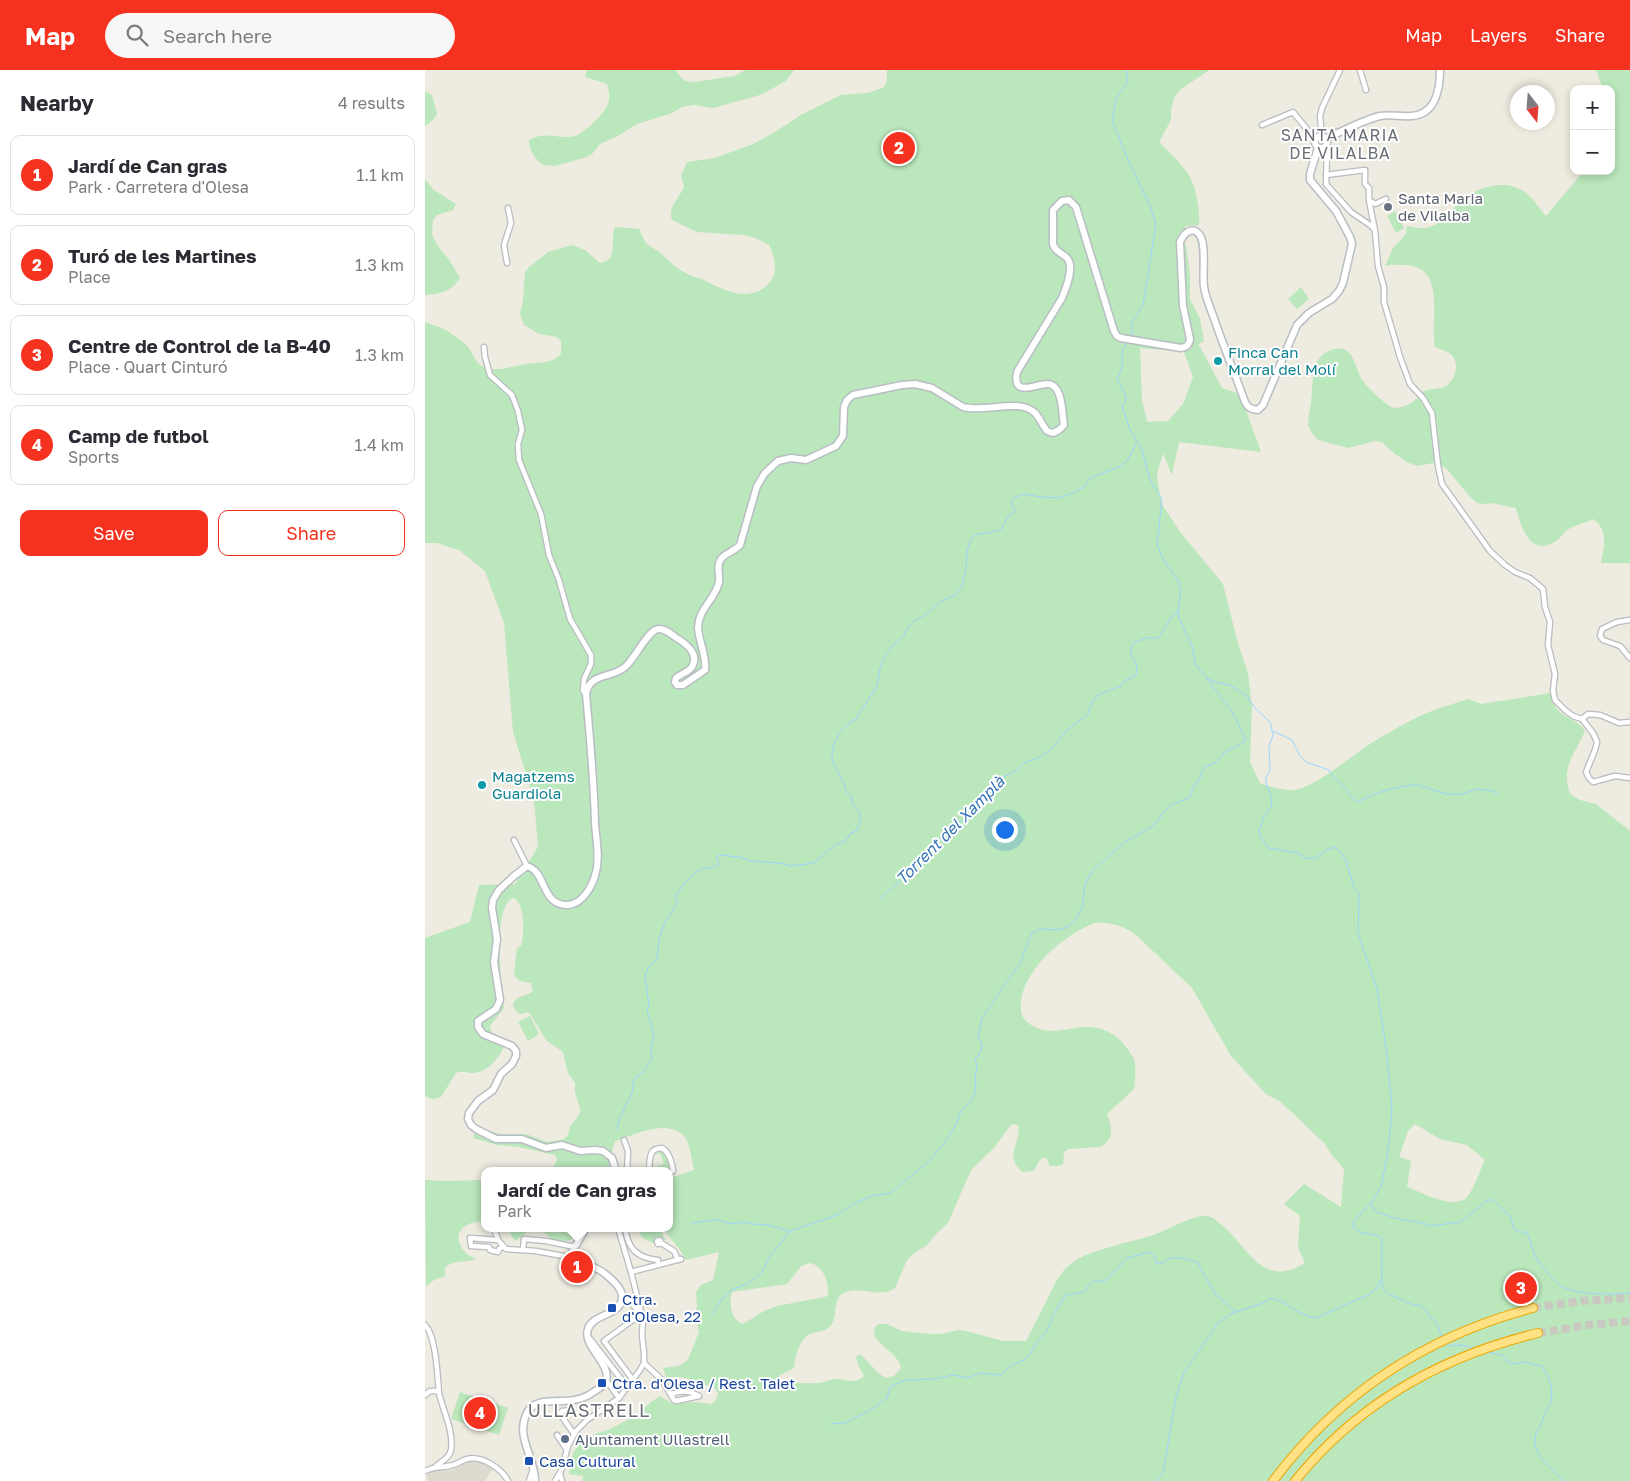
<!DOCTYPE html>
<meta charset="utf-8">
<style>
body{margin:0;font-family:"Golos Text",sans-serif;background:#f7f7f7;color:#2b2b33}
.controls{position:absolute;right:15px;top:15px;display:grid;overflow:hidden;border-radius:10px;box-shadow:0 2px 8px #0003}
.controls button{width:45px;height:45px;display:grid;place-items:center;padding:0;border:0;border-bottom:1px solid #e1e1e2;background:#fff;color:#2b2b33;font:25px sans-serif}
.compass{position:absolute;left:1085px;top:15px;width:45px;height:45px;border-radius:50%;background:#fff;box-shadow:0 2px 8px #0003;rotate:163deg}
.you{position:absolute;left:579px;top:759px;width:18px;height:18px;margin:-12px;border:4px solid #fff;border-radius:50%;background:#1a73e8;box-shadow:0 0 0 8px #1a73e833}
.badge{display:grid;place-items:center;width:32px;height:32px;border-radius:50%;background:#f5311f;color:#fff;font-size:16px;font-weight:700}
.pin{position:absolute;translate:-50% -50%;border:2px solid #fff;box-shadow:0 1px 5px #0006}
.popup{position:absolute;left:56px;top:1097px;width:192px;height:65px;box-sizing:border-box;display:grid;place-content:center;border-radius:10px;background:#fff;filter:drop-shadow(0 1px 4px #0005);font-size:16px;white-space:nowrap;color:#7c7c81}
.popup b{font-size:19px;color:#2b2b33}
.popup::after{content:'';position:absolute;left:50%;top:100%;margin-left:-10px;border:10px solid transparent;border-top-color:#fff}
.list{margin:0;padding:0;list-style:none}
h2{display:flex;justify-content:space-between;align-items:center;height:65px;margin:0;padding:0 20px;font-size:21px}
h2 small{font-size:16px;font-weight:400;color:#7c7c81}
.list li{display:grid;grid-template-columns:32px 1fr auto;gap:15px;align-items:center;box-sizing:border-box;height:80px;margin:0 10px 10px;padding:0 10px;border:1px solid #e1e1e2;border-radius:10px}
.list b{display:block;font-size:19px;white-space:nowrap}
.list p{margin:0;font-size:16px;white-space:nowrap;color:#7c7c81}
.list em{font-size:16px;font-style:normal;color:#7c7c81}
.actions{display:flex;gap:10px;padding:15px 20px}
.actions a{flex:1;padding:11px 0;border:1px solid #f5311f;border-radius:10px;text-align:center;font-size:18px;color:#f5311f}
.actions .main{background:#f5311f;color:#fff}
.icon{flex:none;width:28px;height:28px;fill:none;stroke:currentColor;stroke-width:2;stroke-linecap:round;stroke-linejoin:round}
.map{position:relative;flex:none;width:1205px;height:1411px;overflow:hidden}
header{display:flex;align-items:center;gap:30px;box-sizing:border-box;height:70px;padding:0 25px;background:#f5311f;color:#fff}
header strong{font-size:24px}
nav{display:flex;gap:28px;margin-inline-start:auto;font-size:18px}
.search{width:350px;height:45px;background:#f7f7f7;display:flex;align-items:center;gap:12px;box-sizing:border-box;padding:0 18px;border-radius:28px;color:#7c7c81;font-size:19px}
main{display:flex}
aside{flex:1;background:#fff}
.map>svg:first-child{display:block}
.education{fill:#dddacf}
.green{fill:#bae7bb;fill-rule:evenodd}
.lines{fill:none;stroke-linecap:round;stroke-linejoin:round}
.stream{stroke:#9fd4ff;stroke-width:1}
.highway-tunnel{stroke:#c9c8c1;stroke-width:8;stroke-dasharray:8 4;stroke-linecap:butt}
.street-casing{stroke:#b8bbc1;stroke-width:7}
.secondary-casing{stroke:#b9bdc4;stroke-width:9}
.highway-casing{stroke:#eea600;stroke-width:10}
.street{stroke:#fff;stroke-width:4.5}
.secondary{stroke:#fff;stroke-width:6}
.highway{stroke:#ffe186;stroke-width:8}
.worship-dot{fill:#6b7280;stroke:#fff;stroke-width:2}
.culture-dot{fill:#0f9aa8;stroke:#fff;stroke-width:2}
.transit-dot{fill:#1a4fb4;stroke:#fff;stroke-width:2}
.service-dot{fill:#5c6f8a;stroke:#fff;stroke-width:2}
.labels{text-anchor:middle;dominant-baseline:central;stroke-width:4;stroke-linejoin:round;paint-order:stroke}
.worship-label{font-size:15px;fill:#5b616d;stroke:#fff;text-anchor:start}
.culture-label{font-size:15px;fill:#0d838f;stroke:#fff;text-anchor:start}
.transit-label{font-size:15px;fill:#164399;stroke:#fff;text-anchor:start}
.service-label{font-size:15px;fill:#4e5e75;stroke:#fff;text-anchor:start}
.neighbourhood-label{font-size:16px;letter-spacing:1px;fill:#6a6f75;stroke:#fff}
.water-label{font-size:16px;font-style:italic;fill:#3574b8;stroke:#fff}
.quarter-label{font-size:18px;letter-spacing:1px;fill:#6a6f75;stroke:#fff}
</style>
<header>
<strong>Map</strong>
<div class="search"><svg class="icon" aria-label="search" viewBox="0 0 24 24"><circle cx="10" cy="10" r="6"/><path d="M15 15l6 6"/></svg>Search here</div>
<nav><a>Map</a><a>Layers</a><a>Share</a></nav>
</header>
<main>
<aside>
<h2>Nearby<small>4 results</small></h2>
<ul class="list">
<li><span class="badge">1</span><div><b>Jardí de Can gras</b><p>Park · Carretera d'Olesa</p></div><em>1.1 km</em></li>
<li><span class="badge">2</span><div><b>Turó de les Martines</b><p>Place</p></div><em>1.3 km</em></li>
<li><span class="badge">3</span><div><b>Centre de Control de la B-40</b><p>Place · Quart Cinturó</p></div><em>1.3 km</em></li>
<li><span class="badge">4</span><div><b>Camp de futbol</b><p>Sports</p></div><em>1.4 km</em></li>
</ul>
<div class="actions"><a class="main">Save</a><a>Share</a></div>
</aside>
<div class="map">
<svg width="1205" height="1411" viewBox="0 0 1205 1411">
<rect width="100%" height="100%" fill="#eeebe0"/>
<path class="education" d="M45,1391H53L68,1399L59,1411H3L1,1406L7,1400H27Z"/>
<g class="green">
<path d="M162,0H251L256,8L261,11L269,12L310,6L320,0H369L361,11L335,25L288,38L269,35L257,37L247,43L212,54L191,67L175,74L167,84L162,87L130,96L118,95C110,88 104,81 104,70C121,60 133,70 150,66C159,63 180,43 183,34C185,27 184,21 182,14L160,7Z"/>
<path d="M462,0H784L755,20L749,28L746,40V50L734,72C743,81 754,91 761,101C771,114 775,139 774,155L761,156L757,164L761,176L765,205V229L775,249L779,271L771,276L774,275L797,318L815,324L836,382L754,372L747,405L738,383L732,404L735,426L738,436L756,463L798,514L812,570L823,603L827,637L825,692L835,713C845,717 858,721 869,720C890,718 932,681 953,669C970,659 989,648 1007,641C1019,636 1032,633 1044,629L1056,634L1126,623C1129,648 1146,644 1160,660C1151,684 1135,696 1145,724L1155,730L1171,734L1205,761V1411H157L158,1406L144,1404L148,1383L155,1373L167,1365L183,1360L210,1346L226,1332L235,1326L248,1334L270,1332L287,1334L291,1330L293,1324L290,1318L257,1307H241L238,1298L254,1296L263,1290L274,1262L270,1244L272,1236L271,1222L276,1215L288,1210L294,1182L261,1190C256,1178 244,1170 239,1158H244L245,1108L269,1100C267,1092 265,1072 259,1066C241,1048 209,1065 190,1071L187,1081V1101H127L132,1089L130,1085L93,1077L72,1075L48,1068L49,1064L53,1059H58L75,1064H101L122,1072L130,1071L139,1069L143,1065L145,1057L155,1043V1038L150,1022V1013L143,1003L138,982L121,970L104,942L96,944L92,942L88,936C89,925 101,927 108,921L106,913L95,911L89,905L92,878L96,876C99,864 101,836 89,828C66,833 77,919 79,938L65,956C65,963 71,965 76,968L79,977C74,988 61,1003 48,1003C41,1003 38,1000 31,1003L16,1027L8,1029L0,1026V868L45,852L54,815L90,814L113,777L109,730L88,662L79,553L60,501L34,480L12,473H0V252C6,255 13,256 19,259C25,263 35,269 41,275C48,281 49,292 57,296C69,303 84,297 96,295C110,292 126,295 136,284V271L132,267L114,264L99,255L95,244L98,230L100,203L103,198L123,182L147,175L160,180L175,193C195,190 184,170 190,157L214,159C216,163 218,169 221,173C227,178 234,181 240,187C246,193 252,199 261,203C266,207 273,207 279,210C299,221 327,234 345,212C354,201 349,186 344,175L331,168L318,165L272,162L247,150C242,137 254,129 259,117L256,106L262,92L290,88L328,74L350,62L376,45L416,25L443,23L459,17L462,11ZM715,278L759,282L768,307L758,334L743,351L722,352L717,330ZM670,853C687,852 698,856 711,865L767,918L806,986L841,1024L856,1032L899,1073L907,1085L919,1099L916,1137L879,1114L859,1134L875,1146L873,1177L880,1193C838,1219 824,1179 798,1156C793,1152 789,1147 782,1146C772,1143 744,1159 733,1163C716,1170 699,1172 682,1178C672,1181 662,1184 653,1189C636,1198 630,1214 622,1230C615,1244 608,1257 601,1271H578L541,1261L533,1260L516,1264H506L477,1261L462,1254H454L450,1257L449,1265C457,1278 474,1285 476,1298L469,1306L460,1308C451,1302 445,1293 436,1285L431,1286L433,1295L439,1306C429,1316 420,1308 409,1309C403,1310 399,1313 393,1313C381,1314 364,1313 353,1309L355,1305L369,1298C370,1287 374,1269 385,1264C393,1261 401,1262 406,1255C414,1245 406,1227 421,1222C437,1216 455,1229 470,1218L482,1190L489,1183L501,1176L513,1162L523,1153L546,1100L569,1078L585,1056L588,1054L593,1055C597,1074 578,1084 597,1102C615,1102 607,1098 617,1088H621L625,1096H634L638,1094L639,1082L643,1079L675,1077C690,1070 687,1056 682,1044L709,1019C710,1011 711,1001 710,993C710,989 707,986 705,983C696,967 681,957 662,957C641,957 626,967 606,955C597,950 595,943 596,933C598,899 641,863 670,853ZM990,1054L1015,1069L1042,1075L1060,1090C1056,1098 1047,1124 1041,1128C1027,1140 997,1122 982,1117L986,1091L974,1087L983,1061ZM385,1193C399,1196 404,1213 403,1225L400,1227L352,1236L339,1241L318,1254C305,1249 304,1233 307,1222L362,1214L376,1196Z"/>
<path d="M1171,0H1205V493H1176C1179,477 1184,460 1168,449C1160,453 1150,455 1142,460C1138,464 1135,468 1131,471C1105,488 1096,457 1091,438L1067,433L1060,434L1052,433L1046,428L1021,398L1008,393L993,396L984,393L970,384L957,372L949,371L924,378L900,372L892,369L887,363L883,355C883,347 885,340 886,332C889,315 884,289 904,281C927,271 929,294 936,308C939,315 963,338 970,338C977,338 987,334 991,329C994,326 994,323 999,321C1006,318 1014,320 1021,316C1031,309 1036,290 1024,283C1020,281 1014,279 1010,277C1004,251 1023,197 980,195C973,195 967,194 960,196L968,178L981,164L982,156C988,157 995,159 1001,158C1018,155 1025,140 1037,130C1054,116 1082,108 1101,123C1109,129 1114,138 1121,146L1159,101H1186V42L1188,37L1186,32V19H1178Z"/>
<path d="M0,21L7,25L12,44L9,49L0,56Z"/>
<path d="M0,109L9,120L31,134L28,140L12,145L8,150L7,164L12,175L25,191L35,208C26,222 15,224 0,225Z"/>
<path d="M970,141L979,158L971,163L962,146Z"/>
<path d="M876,217L884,229L872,239L863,229Z"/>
<path d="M105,946L114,964L103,971L93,952Z"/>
<path d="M234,1080L239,1083L246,1100L244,1101L243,1099L237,1101H226L227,1088L229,1097L239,1094L235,1083L228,1085Z"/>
<path d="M0,1110L22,1111L59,1110V1152C27,1150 26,1179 51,1189C40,1193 28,1189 20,1198V1206L9,1210L1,1216Z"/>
<path d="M84,1158H156C149,1171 140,1175 126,1168C123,1166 122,1164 119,1163C115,1160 108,1161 103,1161L91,1171L87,1167Z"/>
<path d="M214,1158H236L238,1166L243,1171L236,1168L230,1174L216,1167Z"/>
<path d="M35,1322L83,1338L74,1365L26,1349Z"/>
</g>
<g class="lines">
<g class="stream">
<path d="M701,0L703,11L691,29L688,46V53L704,92L725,136L731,154L718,235L707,252V268"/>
<path d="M704,271L697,280V298L692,309L701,326V329L697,336L705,360L716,377L725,410L737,429L732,474L738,489L753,511L756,519L753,542L754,548L768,578L770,594L782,608L790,612L805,615L822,626L830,638L845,652L848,665L844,676L845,700L841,707V713L847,729L846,737L839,747L834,760L835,766L843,778L873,783L880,788H891L901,780L909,777L917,784L921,791L929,818L934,824L933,863L952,919L962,984L967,1040L963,1082L956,1117L946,1133L929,1151L928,1157C938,1167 949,1161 957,1169V1216L959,1220L964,1224L986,1234L996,1236L1002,1241L1005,1247L1012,1253L1017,1268"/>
<path d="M848,661L867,670L875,686L881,692L904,700C907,708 913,710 918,716C924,722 925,728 933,732C941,727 960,720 970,718C977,716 982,717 989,714L1021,724H1037L1052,719L1068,721L1073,724"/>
<path d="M456,828L471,815L485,800L492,795L512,769L525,765L528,757L532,753L540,750L558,728L561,727L580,706L592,700L599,693L613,688L628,678L641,661L663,644L667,632L673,625L696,616L701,610L710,606L712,602L711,593L706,585V577L710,572L722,568H733L735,566L746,547L753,542"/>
<path d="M192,1059L195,1047L207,1023L209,1010L212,1006L218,1002L227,989L226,979L229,966L222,940L224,935L220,906L224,896L232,889C233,873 235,859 244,846C248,841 248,837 253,833L250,826C257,818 267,801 277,799C282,797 287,798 293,795L294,792L291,789L293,786L296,785L314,787L327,791L354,793L366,796L389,793L411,774L420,771L426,763L431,761L436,750L434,741L428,734L426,726C420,722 421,719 419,713C416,706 410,699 408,692C403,676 416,656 431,649L452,616L455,598L460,586L467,576L479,566L482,559L490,550L497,547L517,531L530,525L537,517L541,498L542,481L546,469L550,465L576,460L583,446L588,443L590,440L586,433L588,428L600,424L616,427L634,428L648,423L659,417L665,408L694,397L703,390L711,373"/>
<path d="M946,1134L950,1141L969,1148L998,1153L1005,1156L1035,1152L1058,1134L1063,1130H1068L1085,1146L1090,1160L1093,1162H1101C1107,1171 1107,1182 1113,1191C1117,1197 1130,1212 1136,1216C1150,1225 1189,1225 1205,1223"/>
<path d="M267,1153L288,1150L298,1151L304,1154L319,1152L328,1154L343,1155L364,1161"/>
<path d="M286,1245L296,1230L308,1219L322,1214L336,1203L345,1186L365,1161L412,1145L428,1134L446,1126L465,1123L502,1093L520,1072L530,1056L536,1041L545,1033L549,1025L551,1012L550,1005L552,997L550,989L553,987L557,978V974L553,967L557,948L582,911L595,894L606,864L615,859L632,860L643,857L651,849L658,835L659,818L663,808L670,798L700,772L728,756L745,735L764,728L767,724V718L774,710L779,697L791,692L799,683L814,675L819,672L820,668L808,643L782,609"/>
<path d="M1020,1274L1023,1276L1037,1275L1050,1279"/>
<path d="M1061,1282L1077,1285L1083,1292L1089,1294L1100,1292L1116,1296C1124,1306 1130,1321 1125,1334C1123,1338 1121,1341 1119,1345C1117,1352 1116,1357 1111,1363C1111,1367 1109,1372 1110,1375C1113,1389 1130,1402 1139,1411"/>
<path d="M406,1354L420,1353L449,1338L462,1328L465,1318L468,1315L481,1310L509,1309L528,1305L542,1308L555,1303L576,1305L583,1297L599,1290L604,1285L610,1275L623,1259L629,1243L641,1225L659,1222C666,1213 666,1209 679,1212L702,1188L724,1182L730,1187L732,1194C738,1194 741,1189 747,1188C755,1187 765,1190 772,1192L790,1224L811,1242"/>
<path d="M732,1411L738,1403L751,1327L759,1303L792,1254L805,1244L838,1233L846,1228C863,1231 874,1247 891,1248L943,1225L951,1219L957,1209"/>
</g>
<g class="highway-tunnel">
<path d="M1108,1238L1156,1231L1205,1228"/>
<path d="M1113,1263L1163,1255L1205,1251"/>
</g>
<defs>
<g id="street">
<path d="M935,0L941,20"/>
<path d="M837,55L868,42L890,69"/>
<path d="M897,66L895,46L897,38L915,0"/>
<path d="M899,77L902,82L901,114L926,142L945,155L949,159"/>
<path d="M901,105L940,100V114L944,118V130L950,161L953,196L959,217V232L975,287L985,314L998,328L1007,343L1013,396L1017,414L1065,481L1080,495L1090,502L1105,508L1118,519L1120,537L1125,552L1123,575L1130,604L1128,621L1130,630L1140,640L1148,646L1157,649L1168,663L1172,672L1170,680L1161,702L1164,708L1168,712L1190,706L1205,708"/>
<path d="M944,130L950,134L961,129"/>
<path d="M82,193L79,175L86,153L83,138"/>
<path d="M59,277L60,287L65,305L87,325L93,341L97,360L93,374L94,390L116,444L124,485L134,510L145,549L166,585V594L159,609L158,621L161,624"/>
<path d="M1205,550L1192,552L1177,559L1175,566L1178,570L1195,576L1205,588"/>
<path d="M1157,649L1163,644L1175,645L1194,653L1205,652"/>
<path d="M89,770L102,796"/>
<path d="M199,1070L203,1081L202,1101"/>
<path d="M224,1101C225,1090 223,1078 237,1078C244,1082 247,1093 248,1101L244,1103"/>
<path d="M200,1158C203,1179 212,1188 233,1190V1194"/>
<path d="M70,1161L73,1170"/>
<path d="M236,1173L235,1170L232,1171L233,1174L236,1173L249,1181L253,1190"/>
<path d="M78,1177L74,1179L73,1182L65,1180L64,1177L46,1176L45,1168L73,1170L81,1179L111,1181L149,1188"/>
<path d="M98,1180L99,1169L121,1171L150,1177"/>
<path d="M206,1202L256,1189"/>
<path d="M197,1223L216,1244"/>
<path d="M0,1255C10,1265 12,1297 13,1311C14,1315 13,1319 14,1323C18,1341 29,1361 26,1380C24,1389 16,1391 10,1397"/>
<path d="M165,1269L203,1318"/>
<path d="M219,1293L237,1310L249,1330L251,1331L274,1326C264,1320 256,1321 246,1324"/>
<path d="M181,1310L194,1328"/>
<path d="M208,1310L179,1271L216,1244"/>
<path d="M0,1325L5,1321H13"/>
<path d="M145,1340L137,1341L135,1344L149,1364"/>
<path d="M132,1365L142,1380"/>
<path d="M0,1401C9,1396 18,1398 28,1395C33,1394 37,1390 42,1389C57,1385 77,1399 83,1411"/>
<path d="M135,1404L137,1411"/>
<path d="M104,1411L108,1399"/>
<path d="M130,1411L136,1401L143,1376L151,1361L162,1350L194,1328L215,1300L219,1293V1283L217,1265L218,1250L206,1202L193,1158"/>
</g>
<g id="secondary">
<circle cx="896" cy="72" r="6"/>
<path d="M901,68C917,62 938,50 955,46C965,44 975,47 986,46C1010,45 1015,20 1015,0"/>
<path d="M191,1101L187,1088L178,1081L170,1080L155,1081L137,1075L121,1078L97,1069H71L51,1059L46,1055L43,1049L44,1043L53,1031L68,1020L76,1004L87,994L91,986V981L87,976L58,964L53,957V951L71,939L75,930L69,892L72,869L67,838L68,830L74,820L89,806L102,796C122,802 116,836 143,835C158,834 168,815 171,802C175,787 171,768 170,753C169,710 165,667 161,624C165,602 186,609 200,597C210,589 222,561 233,559C239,558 245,563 250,567C260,573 275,583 267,597C264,602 255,604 251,608L250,612L252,615H258L280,600C282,587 274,572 273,558C273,539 290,530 294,512C295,504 291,496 296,489C300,483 310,481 315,475L332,416L340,403L353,391L366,388L381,390L411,376L418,366L419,337L422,330L428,325L477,315L490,314L507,318L538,337C559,343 597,327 611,344C615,349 618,356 622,361L628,363L634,360L639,355C637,345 638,329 632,320C630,317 627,314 623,314C612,313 587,329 592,302L637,228C641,218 650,197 642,188C637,183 630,182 628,174V140L637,131L644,130L651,137L689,261L692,266L696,268L756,278C762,277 764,275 765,269L758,236L755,172C758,165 766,155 774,164C782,173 777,204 779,217C781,230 788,244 792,257C801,282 811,307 820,332C823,338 826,339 833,340L838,335L872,255L884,243L907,229L914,221L918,213L927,174L925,167L911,141L885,110V104L893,78"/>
<path d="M110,1411C110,1388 91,1367 101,1345C107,1330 124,1331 138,1331C150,1331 160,1329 170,1321C173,1319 179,1316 181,1311C187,1294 157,1276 163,1259C168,1243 197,1246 197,1227C197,1217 186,1209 179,1203C170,1196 158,1194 149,1188L148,1180L161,1158"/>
</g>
<g id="highway">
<path d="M848,1411C915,1322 1001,1266 1108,1238"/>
<path d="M870,1411C933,1333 1017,1286 1113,1263"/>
</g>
</defs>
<use href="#street" class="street-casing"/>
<use href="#secondary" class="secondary-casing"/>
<use href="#highway" class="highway-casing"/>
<use href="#street" class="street"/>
<use href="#secondary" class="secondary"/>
<use href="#highway" class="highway"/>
</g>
<circle class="worship-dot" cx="963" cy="137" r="5"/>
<g class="culture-dot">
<circle cx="793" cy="291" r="5"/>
<circle cx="57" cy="715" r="5"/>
</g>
<g class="transit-dot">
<rect x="182" y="1233" width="10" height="10" rx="2.5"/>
<rect x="172" y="1308" width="10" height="10" rx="2.5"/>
<rect x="99" y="1386" width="10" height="10" rx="2.5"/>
</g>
<circle class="service-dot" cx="140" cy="1369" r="5"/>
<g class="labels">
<g class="worship-label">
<text x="973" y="128">Santa Maria<tspan x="973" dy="17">de Vilalba</tspan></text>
</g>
<g class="culture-label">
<text x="803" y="282">Finca Can<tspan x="803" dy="17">Morral del Molí</tspan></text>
<text x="67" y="706">Magatzems<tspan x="67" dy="17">Guardiola</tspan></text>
</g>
<g class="transit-label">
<text x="197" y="1229">Ctra.<tspan x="197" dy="17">d'Olesa, 22</tspan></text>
<text x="187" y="1313">Ctra. d'Olesa / Rest. Taiet</text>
<text x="114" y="1391">Casa Cultural</text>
</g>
<g class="service-label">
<text x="150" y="1369">Ajuntament Ullastrell</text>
</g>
<g class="neighbourhood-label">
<text x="915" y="65">SANTA MARIA<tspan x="915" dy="18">DE VILALBA</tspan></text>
</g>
<g class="water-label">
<text transform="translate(525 760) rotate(-45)">Torrent del Xamplà</text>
</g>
<g class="quarter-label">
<text x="164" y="1340">ULLASTRELL</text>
</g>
</g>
</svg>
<div class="controls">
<button>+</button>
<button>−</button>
</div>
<svg class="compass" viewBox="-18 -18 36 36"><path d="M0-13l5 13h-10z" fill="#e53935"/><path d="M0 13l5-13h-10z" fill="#7c7c81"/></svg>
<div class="you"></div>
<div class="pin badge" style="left:152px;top:1197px">1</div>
<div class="popup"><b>Jardí de Can gras</b>Park</div>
<div class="pin badge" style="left:474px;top:78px">2</div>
<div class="pin badge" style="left:1096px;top:1218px">3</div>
<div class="pin badge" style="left:55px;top:1343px">4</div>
</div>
</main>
